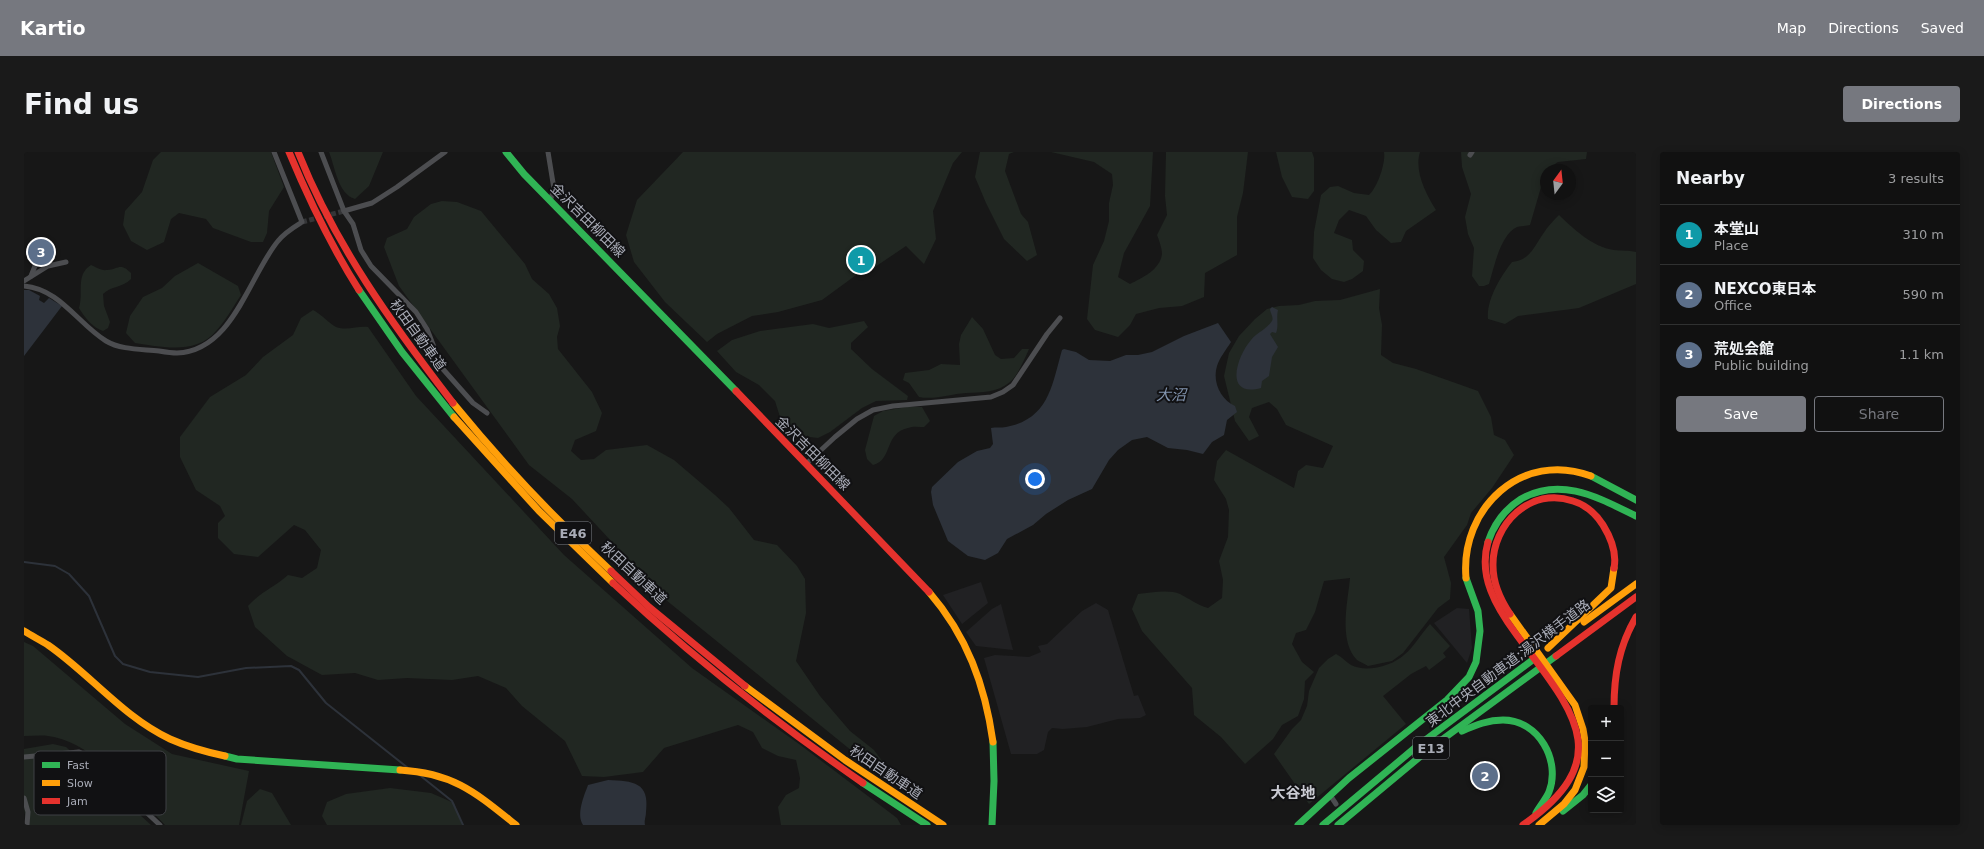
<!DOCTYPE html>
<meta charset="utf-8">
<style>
body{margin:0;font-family:"DejaVu Sans","Noto Sans JP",sans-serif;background:#1a1a1a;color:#f1f3f6}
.controls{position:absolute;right:12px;bottom:12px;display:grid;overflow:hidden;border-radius:4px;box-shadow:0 2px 10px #0003}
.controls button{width:36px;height:36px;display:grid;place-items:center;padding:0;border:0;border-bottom:1px solid #303131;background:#111;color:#f1f3f6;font:20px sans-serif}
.compass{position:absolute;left:1516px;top:12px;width:36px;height:36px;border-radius:50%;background:#111;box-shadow:0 2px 10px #0003;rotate:15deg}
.you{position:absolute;left:1011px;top:327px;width:14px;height:14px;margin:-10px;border:3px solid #fff;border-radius:50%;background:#1a73e8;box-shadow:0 0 0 6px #1a73e833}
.badge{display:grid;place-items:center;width:26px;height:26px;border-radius:50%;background:#76787f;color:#fff;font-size:13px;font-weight:700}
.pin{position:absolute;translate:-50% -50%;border:2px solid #fff;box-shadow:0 1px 4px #0006}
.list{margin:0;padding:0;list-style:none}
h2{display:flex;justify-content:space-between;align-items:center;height:52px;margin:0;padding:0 16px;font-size:17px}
h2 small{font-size:13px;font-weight:400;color:#9c9d9f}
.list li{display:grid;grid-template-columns:26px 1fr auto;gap:12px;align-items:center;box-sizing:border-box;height:60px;padding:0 16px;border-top:1px solid #303131}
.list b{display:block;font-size:15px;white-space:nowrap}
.list p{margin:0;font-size:13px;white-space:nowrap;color:#9c9d9f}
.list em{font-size:13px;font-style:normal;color:#9c9d9f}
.actions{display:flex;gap:8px;padding:12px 16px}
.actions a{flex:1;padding:9px 0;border:1px solid #76787f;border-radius:4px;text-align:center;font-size:14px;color:#76787f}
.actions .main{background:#76787f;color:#fff}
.icon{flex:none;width:22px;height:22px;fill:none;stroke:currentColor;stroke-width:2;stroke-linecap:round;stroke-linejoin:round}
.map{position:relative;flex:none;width:1612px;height:673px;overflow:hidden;border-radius:4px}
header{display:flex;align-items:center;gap:24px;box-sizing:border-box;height:56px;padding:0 20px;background:#76787f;color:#fff}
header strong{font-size:19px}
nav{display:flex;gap:22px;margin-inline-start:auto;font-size:14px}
.intro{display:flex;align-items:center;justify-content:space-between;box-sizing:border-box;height:96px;padding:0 24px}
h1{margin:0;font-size:28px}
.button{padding:10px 18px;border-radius:4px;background:#76787f;color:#fff;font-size:14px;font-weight:700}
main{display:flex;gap:24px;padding:0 24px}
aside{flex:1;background:#111;border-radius:4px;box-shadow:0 2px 10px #0003}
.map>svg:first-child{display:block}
.built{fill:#212123}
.green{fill:#212722}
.water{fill:#2d323a}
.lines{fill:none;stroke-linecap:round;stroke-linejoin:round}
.stream{stroke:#2d323a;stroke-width:2}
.street-tunnel{stroke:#343537;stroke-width:5;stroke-dasharray:5 2.5;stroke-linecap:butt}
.street{stroke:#4c4d50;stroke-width:5}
.fast{stroke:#30b455;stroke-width:7}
.slow{stroke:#ff9f0a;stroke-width:7}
.jam{stroke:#e5322d;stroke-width:7}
.labels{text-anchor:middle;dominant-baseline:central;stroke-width:4;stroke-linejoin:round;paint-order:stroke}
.shield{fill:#111113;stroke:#7b7e86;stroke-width:1}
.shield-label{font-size:13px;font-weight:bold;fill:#a9acb7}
.street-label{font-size:14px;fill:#a9acb7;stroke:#111113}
.water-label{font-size:15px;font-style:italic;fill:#8395af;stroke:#111113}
.neighbourhood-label{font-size:15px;font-weight:bold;fill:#cacbd3;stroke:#111113}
.key{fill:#111113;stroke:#3f4044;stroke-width:1}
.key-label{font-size:11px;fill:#a9acb7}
</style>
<header>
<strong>Kartio</strong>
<nav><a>Map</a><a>Directions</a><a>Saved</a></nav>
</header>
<div class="intro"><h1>Find us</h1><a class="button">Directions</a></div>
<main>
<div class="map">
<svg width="1612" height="673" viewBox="0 0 1612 673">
<rect width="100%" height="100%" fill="#171717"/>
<g class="built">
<path d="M957,430L964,451L938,472L919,443Z"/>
<path d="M1072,451L1084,458L1110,544L1114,543L1122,563L1116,566L1094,567L1063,575L1039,577L1028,576L1024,580L1020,598L1013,602H987L960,506L971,503L1005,505L1017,500L1014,494L1023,492L1058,459Z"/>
<path d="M977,452L989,498L952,494L942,480L968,457Z"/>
<path d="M1433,456L1445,457L1448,496L1443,511L1410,471Z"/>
</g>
<g class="green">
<path d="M137,0H247L260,35L245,59L243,81L239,90H227L189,76L182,67L155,61L147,67L140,90L123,98L107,89L99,73L101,59L118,40L129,8Z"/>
<path d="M305,0H359L345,34L331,47C314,42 311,15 305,0Z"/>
<path d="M659,0H938L929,11L909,59L912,87L900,112L882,94L851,115L839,118L798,148L754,160L728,164L693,182L683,190L641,150L610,110L602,83L613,48Z"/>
<path d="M956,0H990L985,2L981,19L997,62L1004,70L1013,103L1003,109L980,87L962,51L951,25Z"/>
<path d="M1027,0H1129L1126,54L1100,101L1094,125L1106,132C1118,126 1136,118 1138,102C1138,96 1135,88 1133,83L1143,63L1141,44L1142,0H1224L1219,41L1213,65V103L1181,121L1180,145L1158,154L1135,156L1112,162L1106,173L1094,185L1071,178L1063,167L1069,113L1080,89L1085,69V51L1089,33L1088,22L1070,10Z"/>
<path d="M1252,0H1288L1290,6V39L1284,47L1268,45L1258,25Z"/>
<path d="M1360,0H1396C1390,19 1402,42 1412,58L1382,79L1377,90L1367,91L1352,78L1342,64L1325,58L1315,68L1310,81L1328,88L1329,98L1340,109L1339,119L1328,127L1320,130L1308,127L1297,118L1289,106L1290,80L1297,43L1306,35L1314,34L1330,41L1345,43C1353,36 1362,11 1360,0Z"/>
<path d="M1437,0H1563L1562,7L1534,10L1522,18L1506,73C1502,74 1497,74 1493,75C1476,83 1470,116 1465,132L1460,134H1455L1448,124L1450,96L1444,82L1441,65L1447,42L1438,15Z"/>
<path d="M418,49L433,50L457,59L501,112L508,127L525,142L533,156L536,174L533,185L534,197L568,240L578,261L572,279L551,288L547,299L557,308L570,307L582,298L623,293L650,308L691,343L705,356L730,388L753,393L773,414L781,427L782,461L772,509L796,544L826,579L850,598L862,614L857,620L849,616L642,448L548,347L505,313L375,134L360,95L363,86L383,77L390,65L407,52Z"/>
<path d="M1535,63C1550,77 1568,95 1590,98C1598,99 1604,98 1612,100V132L1555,156L1494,164L1481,172L1464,167C1462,148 1477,124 1488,110C1505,109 1510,95 1519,82C1523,75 1529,69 1535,63Z"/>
<path d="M174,111L214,134L217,143C209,155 202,168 192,179C172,203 138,195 111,191L102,181L106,164L119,145L138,136L151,124Z"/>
<path d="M67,113C72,115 77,119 83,118C95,117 96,110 107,121V127C98,136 87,134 79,142L80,154L86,170L84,176L79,179C68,175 61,166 55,156C60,141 51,123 67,113Z"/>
<path d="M1356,137L1355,156L1358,173L1357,203L1369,211L1392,217L1454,239L1467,265L1470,283L1481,288L1490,303L1468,336L1447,361L1443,373L1420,405L1427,431L1426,447L1414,456L1379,501L1368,509L1344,514C1341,512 1336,510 1333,508C1314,489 1324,449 1326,426L1300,429L1291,460L1282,478L1272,481L1268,492L1278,510L1290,520L1281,529L1280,547L1274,564L1258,573L1249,587L1221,612L1197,585L1170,563L1168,536L1118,479L1108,457L1114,442C1126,441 1144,437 1156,442C1166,447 1173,453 1184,456L1198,446L1199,428L1195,409L1204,385L1205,358L1202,347L1190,328L1193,309L1202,298L1270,336L1274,319L1282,313L1299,316L1309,294L1262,273L1253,257L1245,250L1228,256L1225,265L1235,284L1225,289L1211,269L1200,224L1205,201L1215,184L1231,167L1243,157L1255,154L1275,153L1291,149L1316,148Z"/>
<path d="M289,158C297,162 307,173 312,175C323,179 333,174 344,175L392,244L540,403L668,516L775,592L873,666L877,673H757L754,655L762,643L775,636L776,626L772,608L754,604L738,596L729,580L714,573L640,596L619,620L580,625L558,624L541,589L498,554L482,536L454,524L428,528L383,526L354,528L331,521L298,523L263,504L231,475L224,454C236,440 251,435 264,423L278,426L293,416L297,398L281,378L270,373L234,405L210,402L194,386V371L201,364L196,354L172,338L156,305V285L186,245L222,223L239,205L269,183L277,166Z"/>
<path d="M948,165L959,177L971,203L977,207L990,206L998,197H1005C1001,206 993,225 986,230C973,241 958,240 942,241C926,242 911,248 895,245L885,231L879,228L881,221L905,218L917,212L936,213L935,192L937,183Z"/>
<path d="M840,169L844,175L827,191V197L848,217L884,244L883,248L852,249L838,256L806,280L794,286L778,284L770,282L756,265L751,249L735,233L712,220L693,199L708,188L736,179L789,172L805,176Z"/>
<path d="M883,255H898L906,269L900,275C895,275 889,274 884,276C860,281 869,308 849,313L843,307L841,298L850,264L859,259Z"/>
<path d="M1406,472L1426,494L1419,501L1422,505L1405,518L1402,514L1387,522L1359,544L1382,572L1285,652L1250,602L1268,577L1277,568L1283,554L1285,539L1295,516L1304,507L1312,502C1318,505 1322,510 1327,513C1342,521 1368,514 1380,503C1390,495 1397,482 1406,472Z"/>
<path d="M0,490L9,494L101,572L148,602L225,619L215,673H141C112,643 68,589 24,584C17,583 8,584 0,584Z"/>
<path d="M29,592L42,595L127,673H3L0,657V597Z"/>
<path d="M366,636L407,641L430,651L438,673H303L298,664L303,650L322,642Z"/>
<path d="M236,637L248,641L267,673H217L223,649Z"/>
</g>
<g class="water">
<path d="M0,138H5L16,144L15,148L20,151L25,146L38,154L0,204Z"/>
<path d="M1248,155L1254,158C1252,165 1255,174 1252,181L1248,180L1246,182L1254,195L1248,205L1245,224L1238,229L1237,236C1199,246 1213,204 1227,188C1232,181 1243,177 1248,169C1250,165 1246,161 1246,157Z"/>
<path d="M1194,171L1207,190C1202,198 1196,205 1193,214C1188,230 1197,248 1211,254L1213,260L1203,268L1200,283L1188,290L1179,302L1163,298L1144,296L1123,285L1108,288L1094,298L1085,308L1068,337L1044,348L1022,362L1009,373L983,387L974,401L961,408L944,404L924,389L909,353L907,340L908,335L934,310L953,299L966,296L969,292L967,276C972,275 977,276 982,275C1025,267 1028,233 1038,198L1040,197L1052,200L1065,208L1086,209L1102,203H1114L1128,200L1160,184Z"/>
<path d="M584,628C609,629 626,630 622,660C622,665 620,668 621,673H559C552,662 560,644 564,633Z"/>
</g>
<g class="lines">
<g class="stream">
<path d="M0,410L31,414L45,422L65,444L91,504L99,512L126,520L174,525L222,516L267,514L275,518L302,551L384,616"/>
<path d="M393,621L428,649L439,673"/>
</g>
<path class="street-tunnel" d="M278,70L320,59"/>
<g class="street">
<path d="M297,0L320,59L329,72L337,98L347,114L392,160L403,177L418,216L449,251L463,261"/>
<path d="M524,0L530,37L526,49"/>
<path d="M1446,3L1448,0"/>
<path d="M320,59L348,51L373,35L421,0"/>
<path d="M7,124L13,109"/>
<path d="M0,129L24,114L42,110"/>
<path d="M0,134C36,137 54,172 82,189C97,198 118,197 135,199C141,200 147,201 153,201C209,199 225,124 254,89C260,81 270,75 278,70L250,0"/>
<path d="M782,312L811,285L833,267L849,258L869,254L967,245L979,240L989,233L1023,182L1036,166"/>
<path d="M0,605L55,600L61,603L136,673"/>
<path d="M1306,643L1312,652"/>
<path d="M0,646L4,660L3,673"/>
</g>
<g class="fast">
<path d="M482,0L500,22L712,239"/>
<path d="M335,138L378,200L430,265"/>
<path d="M1567,324L1612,348"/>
<path d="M1464,390C1470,372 1481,357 1497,347C1537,324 1575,346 1612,364"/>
<path d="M1438,579C1452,573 1464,568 1479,568C1515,568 1537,609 1525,640C1522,647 1516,654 1512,661"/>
<path d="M201,604L213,607L376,618"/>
<path d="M839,631L903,673"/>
<path d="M1539,659L1559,643L1567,633"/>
<path d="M968,673L970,629L969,590"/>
<path d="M1274,673L1325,626L1423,548L1445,525L1452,510L1456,479L1454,459L1442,426"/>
<path d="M1299,673L1392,595L1514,504"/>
<path d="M1314,673L1404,598L1532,504"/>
</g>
<g class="slow">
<path d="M429,251C478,311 531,367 587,419"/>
<path d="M430,265L515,359L589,431"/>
<path d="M1442,426C1436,356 1498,298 1567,324"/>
<path d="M905,440C943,484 961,533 969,590"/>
<path d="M1486,462L1551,553L1559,577L1561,589L1560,615L1551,638L1540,652L1515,673"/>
<path d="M1560,470L1612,432"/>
<path d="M0,479C8,484 16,488 24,493C66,522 99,565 146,587C164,595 182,600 201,604"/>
<path d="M1524,496L1587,436L1590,416"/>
<path d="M721,534L821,608L919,673"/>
<path d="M376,618C430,621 452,641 492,673"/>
</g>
<g class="jam">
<path d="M265,0C285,48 307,94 335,138"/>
<path d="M274,0C311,93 368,172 429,251"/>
<path d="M712,239L905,440"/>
<path d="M1464,390C1454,424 1472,455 1492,482C1546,556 1597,605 1499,673"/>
<path d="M587,419L625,455L721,534"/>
<path d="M589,431C667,504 751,570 839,631"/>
<path d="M1486,462C1476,447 1469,431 1469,414C1468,372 1507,334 1549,349C1562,353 1572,362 1579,373C1587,386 1593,401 1590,416"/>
<path d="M1532,504L1612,445"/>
<path d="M1590,556C1590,523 1595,494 1612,465"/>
</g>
</g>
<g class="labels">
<g class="shield">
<rect x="531" y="370" width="36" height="22" rx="3"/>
<rect x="1389" y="585" width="36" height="22" rx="3"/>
</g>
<g class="shield-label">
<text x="549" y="381">E46</text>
<text x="1407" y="596">E13</text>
</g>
<g class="street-label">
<text transform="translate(564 68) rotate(45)">金沢吉田柳田線</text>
<text transform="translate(394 183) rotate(54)">秋田自動車道</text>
<text transform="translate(789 301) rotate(45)">金沢吉田柳田線</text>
<text transform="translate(610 421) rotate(43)">秋田自動車道</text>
<text transform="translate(1484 511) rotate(-37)">東北中央自動車道;湯沢横手道路</text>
<text transform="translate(862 620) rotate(34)">秋田自動車道</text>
</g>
<g class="water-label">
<text x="1147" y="243">大沼</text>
</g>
<g class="neighbourhood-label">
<text x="1269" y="641">大谷地</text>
</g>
</g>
<rect x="10" y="599" width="132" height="64" rx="6" class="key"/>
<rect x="18" y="610" width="18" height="6" fill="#30b455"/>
<rect x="18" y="628" width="18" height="6" fill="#ff9f0a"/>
<rect x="18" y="646" width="18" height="6" fill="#e5322d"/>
<g class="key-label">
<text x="43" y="617">Fast</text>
<text x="43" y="635">Slow</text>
<text x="43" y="653">Jam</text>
</g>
</svg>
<div class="controls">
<button>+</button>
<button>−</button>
<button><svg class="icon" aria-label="layers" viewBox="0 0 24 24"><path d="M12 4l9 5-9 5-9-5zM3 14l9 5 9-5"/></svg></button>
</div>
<svg class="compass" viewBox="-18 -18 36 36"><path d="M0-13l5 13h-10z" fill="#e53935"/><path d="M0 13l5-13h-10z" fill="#9c9d9f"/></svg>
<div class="you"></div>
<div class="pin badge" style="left:837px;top:108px;background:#0f9aa8">1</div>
<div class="pin badge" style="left:1461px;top:624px;background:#5c6f8a">2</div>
<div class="pin badge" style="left:17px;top:100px;background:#5c6f8a">3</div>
</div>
<aside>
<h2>Nearby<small>3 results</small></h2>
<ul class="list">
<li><span class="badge" style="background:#0f9aa8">1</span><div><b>本堂山</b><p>Place</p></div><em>310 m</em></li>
<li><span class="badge" style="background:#5c6f8a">2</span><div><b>NEXCO東日本</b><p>Office</p></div><em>590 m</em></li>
<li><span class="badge" style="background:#5c6f8a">3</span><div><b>荒処会館</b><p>Public building</p></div><em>1.1 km</em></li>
</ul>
<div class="actions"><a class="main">Save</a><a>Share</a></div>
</aside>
</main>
